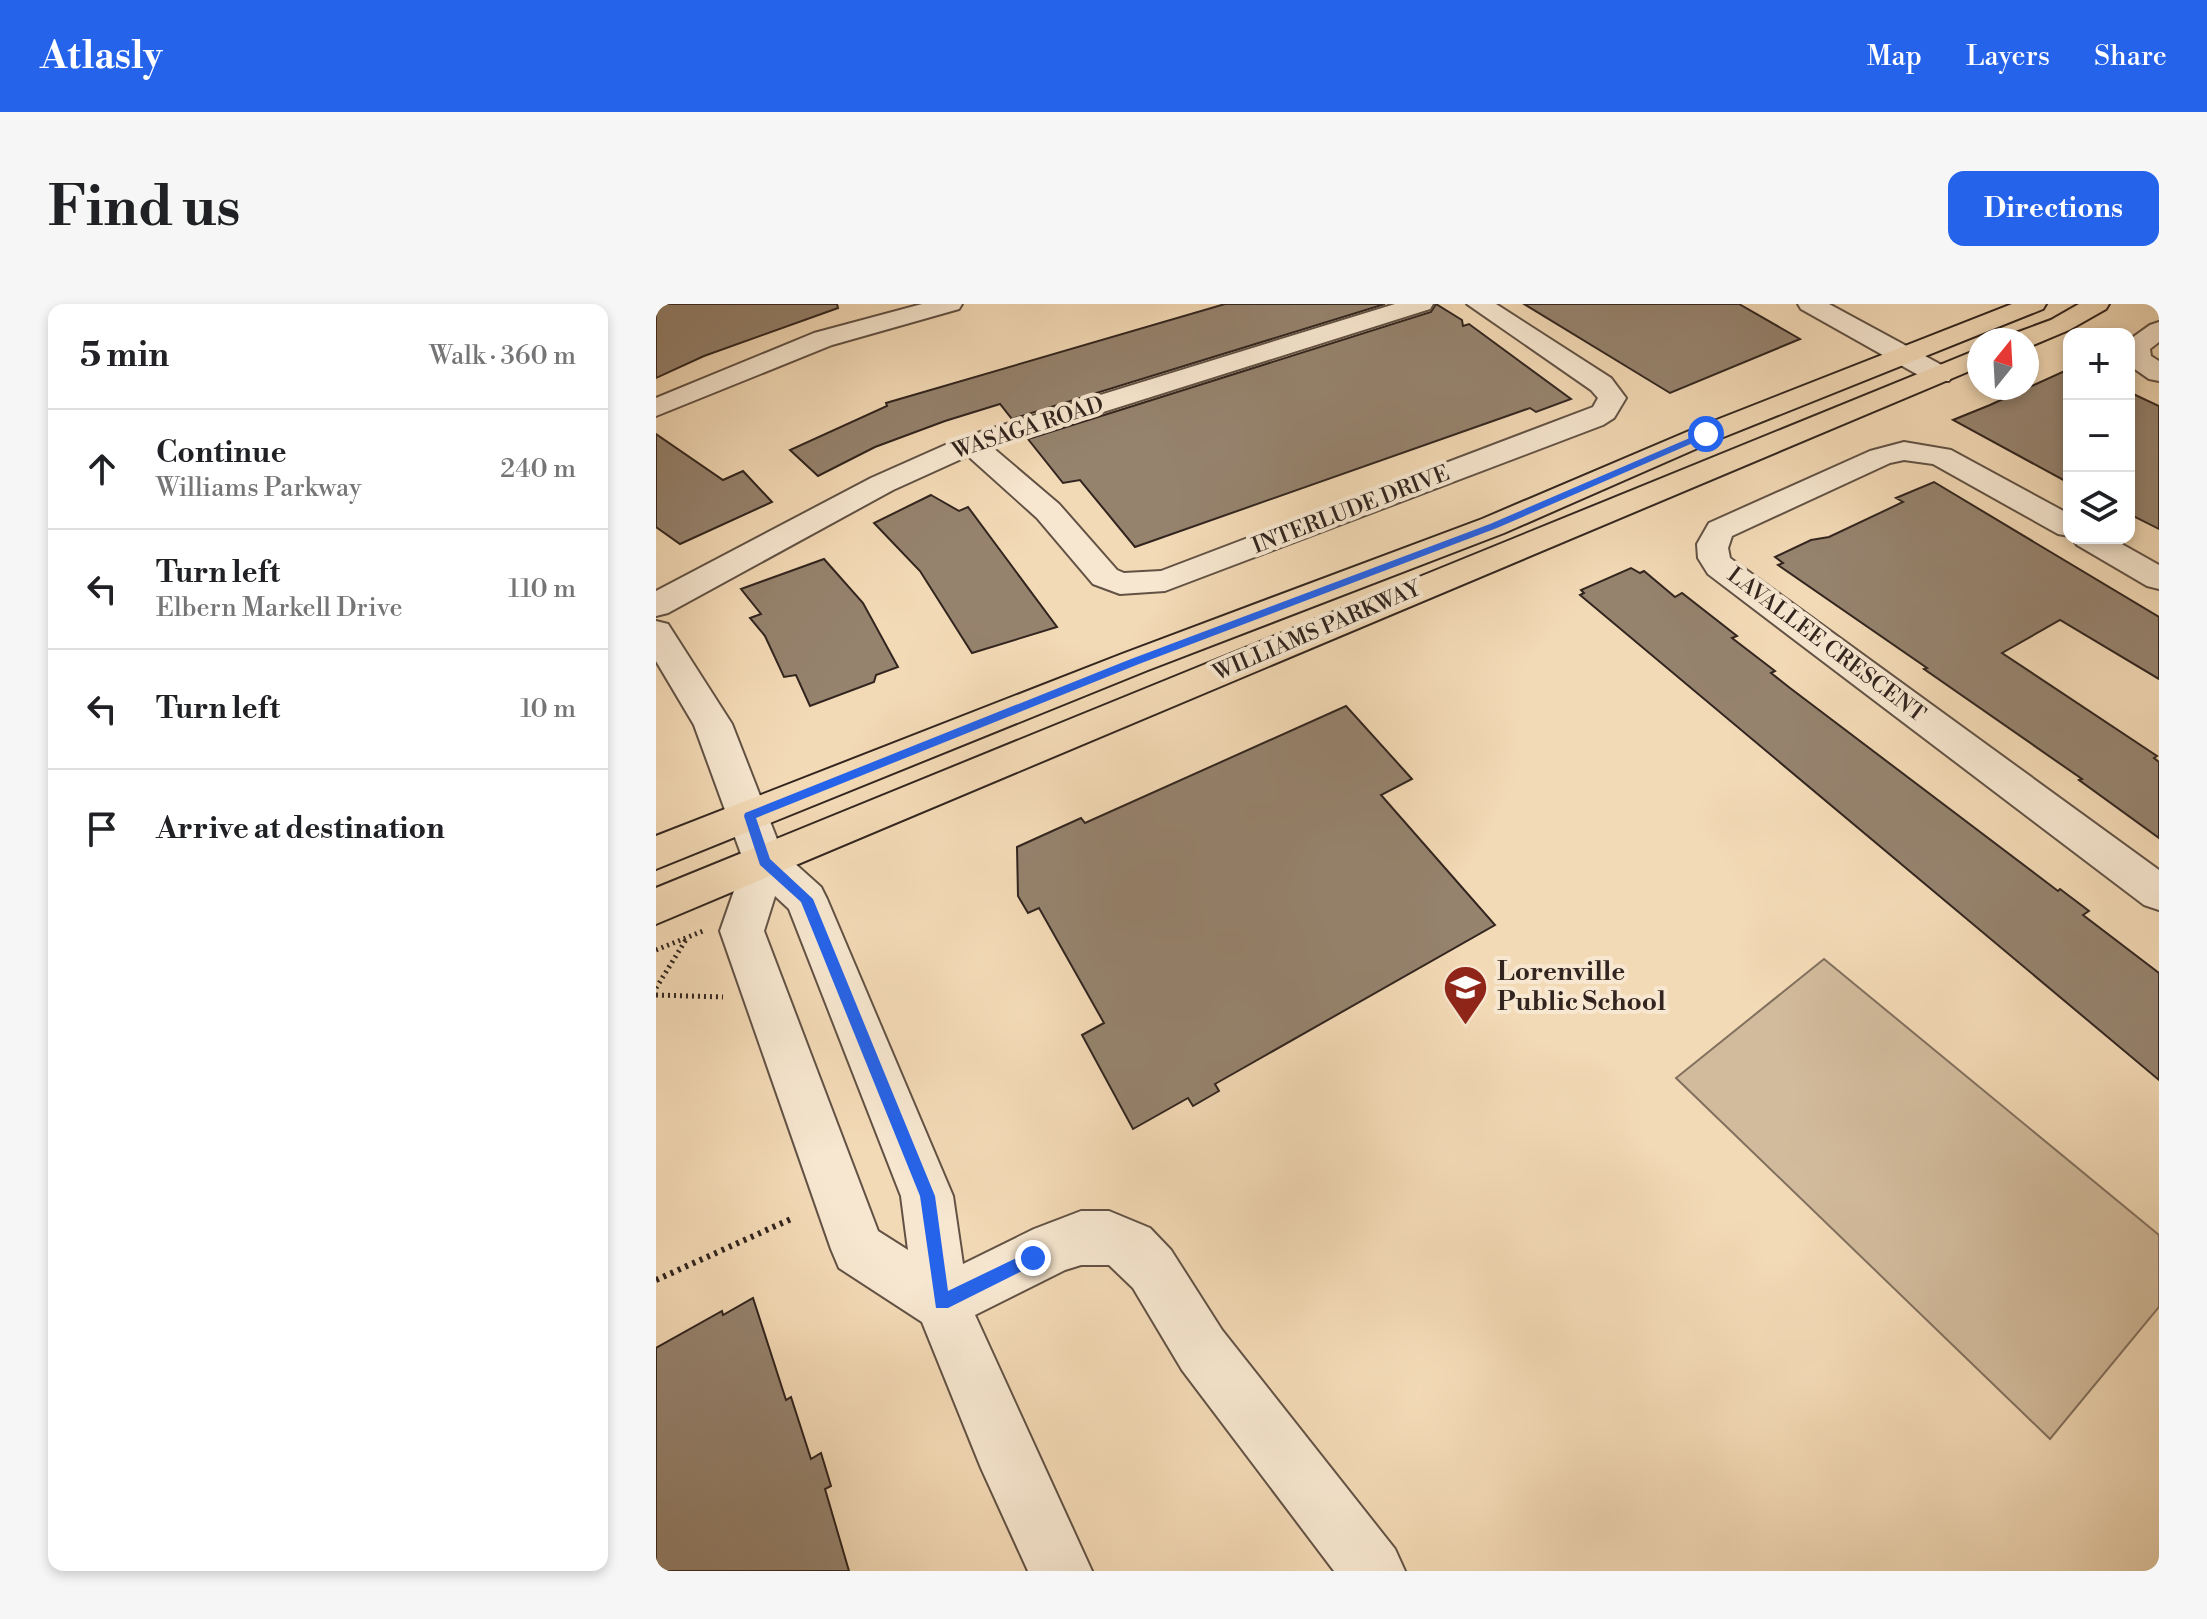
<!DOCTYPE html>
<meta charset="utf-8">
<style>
body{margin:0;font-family:"Libre Bodoni",serif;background:#f6f6f6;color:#202124}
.controls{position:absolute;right:24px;top:24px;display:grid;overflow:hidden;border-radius:16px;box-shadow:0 4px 12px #0003}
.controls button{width:72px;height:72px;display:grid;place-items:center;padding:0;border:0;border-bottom:2px solid #e0e0e0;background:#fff;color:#202124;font:40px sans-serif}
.compass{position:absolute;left:1311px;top:24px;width:72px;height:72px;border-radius:50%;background:#fff;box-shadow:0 4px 12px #0003;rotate:18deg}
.stop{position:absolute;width:24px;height:24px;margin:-18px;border:6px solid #2563eb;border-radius:50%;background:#fff}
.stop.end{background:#2563eb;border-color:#fff;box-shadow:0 2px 8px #0008}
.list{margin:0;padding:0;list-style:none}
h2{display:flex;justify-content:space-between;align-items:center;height:104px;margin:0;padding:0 32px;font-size:34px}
h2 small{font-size:26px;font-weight:400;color:#757577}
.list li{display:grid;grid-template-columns:52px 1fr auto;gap:24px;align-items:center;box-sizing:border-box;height:120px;padding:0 32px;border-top:2px solid #e0e0e0}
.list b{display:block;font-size:30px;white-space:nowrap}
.list p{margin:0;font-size:26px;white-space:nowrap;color:#757577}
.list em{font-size:26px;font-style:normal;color:#757577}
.icon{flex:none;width:44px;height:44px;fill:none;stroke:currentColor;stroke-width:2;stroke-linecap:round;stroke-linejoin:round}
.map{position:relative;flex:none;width:1503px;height:1267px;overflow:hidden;border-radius:16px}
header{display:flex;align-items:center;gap:48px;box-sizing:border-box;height:112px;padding:0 40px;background:#2563eb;color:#fff}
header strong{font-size:38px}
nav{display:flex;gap:44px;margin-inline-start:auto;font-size:28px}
.intro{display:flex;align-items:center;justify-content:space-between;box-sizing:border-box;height:192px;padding:0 48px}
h1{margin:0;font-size:56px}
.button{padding:20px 36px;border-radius:16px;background:#2563eb;color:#fff;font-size:28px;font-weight:700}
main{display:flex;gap:48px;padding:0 48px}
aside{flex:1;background:#fff;border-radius:16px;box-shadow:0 4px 12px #0003}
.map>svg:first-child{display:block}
.green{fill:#d2bb9c;stroke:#82705e;stroke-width:2}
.building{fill:#96836e;stroke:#32251f;stroke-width:2}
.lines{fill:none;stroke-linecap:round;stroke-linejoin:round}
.minor-casing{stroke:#625245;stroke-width:4}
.major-casing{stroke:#32251f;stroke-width:4}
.path-far1{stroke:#32251f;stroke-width:5;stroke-dasharray:2 4;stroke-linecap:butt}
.path{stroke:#32251f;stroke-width:6;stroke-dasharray:3 5;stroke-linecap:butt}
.minor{fill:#f7e7d0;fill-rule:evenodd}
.major{fill:#f3dab6;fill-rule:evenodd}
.route{fill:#2563eb}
.labels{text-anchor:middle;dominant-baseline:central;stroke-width:8;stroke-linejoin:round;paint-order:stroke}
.far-street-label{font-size:22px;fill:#32251f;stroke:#f7e7d0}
.poi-label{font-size:26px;font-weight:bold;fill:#32251f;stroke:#f7e7d0;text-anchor:start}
</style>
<header>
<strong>Atlasly</strong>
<nav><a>Map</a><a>Layers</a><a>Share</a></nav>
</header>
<div class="intro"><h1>Find us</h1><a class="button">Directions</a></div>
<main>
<aside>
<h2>5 min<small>Walk · 360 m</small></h2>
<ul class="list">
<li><svg class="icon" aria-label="ahead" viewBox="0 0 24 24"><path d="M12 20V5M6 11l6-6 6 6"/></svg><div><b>Continue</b><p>Williams Parkway</p></div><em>240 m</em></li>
<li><svg class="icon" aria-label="left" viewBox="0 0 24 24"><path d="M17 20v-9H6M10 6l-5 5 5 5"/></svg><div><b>Turn left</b><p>Elbern Markell Drive</p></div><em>110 m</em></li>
<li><svg class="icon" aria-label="left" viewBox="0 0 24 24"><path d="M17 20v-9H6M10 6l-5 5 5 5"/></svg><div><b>Turn left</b></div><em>10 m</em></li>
<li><svg class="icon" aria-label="arrive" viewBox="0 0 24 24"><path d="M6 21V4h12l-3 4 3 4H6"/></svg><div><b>Arrive at destination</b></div></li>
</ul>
</aside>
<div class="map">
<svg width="1503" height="1267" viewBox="0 0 1503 1267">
<rect width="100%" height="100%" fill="#f3dab6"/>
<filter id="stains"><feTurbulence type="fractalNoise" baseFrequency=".0025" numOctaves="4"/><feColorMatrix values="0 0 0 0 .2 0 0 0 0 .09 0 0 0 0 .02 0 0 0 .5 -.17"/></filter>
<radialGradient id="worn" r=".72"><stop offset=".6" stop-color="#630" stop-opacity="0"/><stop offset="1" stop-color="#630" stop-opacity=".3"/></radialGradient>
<path class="green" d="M1168,655L1503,931V1003L1394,1135L1020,774Z"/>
<g class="building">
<path d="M0,0H181L182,4L48,52L0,74Z"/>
<path d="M569,0H729L356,115L344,100L289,117L219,143L162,172L134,146L231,102L230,99Z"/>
<path d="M780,0L806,16L807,22L813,20L915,95L880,108L874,104L479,243L424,176L407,179L372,135L775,8Z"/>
<path d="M868,0H1083L1144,35L1014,89Z"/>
<path d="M1413,65V179L1297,116L1334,101Z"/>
<path d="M1473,88L1503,102V225L1473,210Z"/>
<path d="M0,130L67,176L87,167L116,198L24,240L0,223Z"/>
<path d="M1278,178L1503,313V375L1404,316L1346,349L1501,452L1498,454L1503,458V534L1423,476L1426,475L1268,365L1271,364L1122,261L1127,259L1119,253L1155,236L1173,233L1247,198L1240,194Z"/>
<path d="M275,191L303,207L312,203L401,323L316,349L264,267L218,219Z"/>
<path d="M168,255L207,299L242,363L220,371L218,378L154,402L140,371L128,373L109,332L94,314L105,310L85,285Z"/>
<path d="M975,264L984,269L988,267L1019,293L1026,289L1081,332L1076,334L1119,367L1115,369L1134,384L1402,587L1404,585L1433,607L1427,611L1503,669V776L924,291L928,289L925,286Z"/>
<path d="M690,402L756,475L725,491L839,621L559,780L563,787L537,802L532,794L477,825L426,731L448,719L383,604L372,609L362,592L361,543L425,514L429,519Z"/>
<path d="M97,994L130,1096L135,1093L155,1155L165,1149L175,1182L169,1185L193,1267H0V1044L66,1007L67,1011Z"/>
</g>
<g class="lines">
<defs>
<g id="minor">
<path d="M266,0H306L303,5L176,41L0,112V94L158,29Z"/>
<path d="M739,0H777L774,5L336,143L403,200L461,266L468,269L505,267L937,103L942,94L935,86L811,0H840L955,74L970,94L958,114L947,121L509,287L464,290L437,280L381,214L312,152L237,186L12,309L0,312V287L215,174L305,134Z"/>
<path d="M1142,0H1173L1293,65L1297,71L1293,77H1273L1145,5Z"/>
<path d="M1503,18V38L1494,45L1495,52L1503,57V77L1493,75L1473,61V36L1494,21Z"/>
<path d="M1248,138L1295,146L1413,210V232L1402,230L1277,160L1248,156L1234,159L1076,232L1072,244L1074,254L1503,566V606L1488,601L1052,270L1042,254L1041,240L1053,219L1214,147Z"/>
<path d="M1416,234H1455L1503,261V285L1491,282L1421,241Z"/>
<path d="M0,317L12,320L76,420L126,548L165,583L171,595L297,892L307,960L378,925L425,907H453L494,924L515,946L566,1026L739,1245L749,1267H678L526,1066L477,984L453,961H425L409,966L319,1011L436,1267H372L325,1164L266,1018L183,964L175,945L64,627L88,558L38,421L0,357ZM119,592L133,605L245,892L252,946L222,927L108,627Z"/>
</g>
<g id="major">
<path d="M1356,0H1390L1387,5L1060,136L848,229L492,366L0,565V532L466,350L826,215L1040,124Z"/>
<path d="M1423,0H1453L1450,5L1413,26L1375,42L1371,43V36H1353L1357,30L1395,16Z"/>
<path d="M1323,45V63L0,620V584Z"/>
</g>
</defs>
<use href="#minor" class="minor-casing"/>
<use href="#major" class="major-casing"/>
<g class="path-far1">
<path d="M0,646L47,627"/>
<path d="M0,684L31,634"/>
<path d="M0,691L67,693"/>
</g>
<path class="path" d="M0,976L135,915"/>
<use href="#minor" class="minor"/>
<use href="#major" class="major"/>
</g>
<path class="route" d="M1050,127L1053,132L841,224L483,360L100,514L114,555L157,595L279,892L292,987L377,946L385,954L382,959L292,1004H280L264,892L145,598L104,561L88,512L89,509L475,355L834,220Z"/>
<defs>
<symbol id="school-pin" viewBox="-11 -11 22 30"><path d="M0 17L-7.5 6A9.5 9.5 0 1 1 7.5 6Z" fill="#8f2418" stroke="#f7e7d0"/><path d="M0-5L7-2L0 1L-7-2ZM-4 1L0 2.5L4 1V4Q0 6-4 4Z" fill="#fff"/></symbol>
</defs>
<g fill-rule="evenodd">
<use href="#school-pin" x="784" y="658" width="51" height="69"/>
</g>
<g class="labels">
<g class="far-street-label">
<text transform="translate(372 124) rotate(-18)">WASAGA ROAD</text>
<text transform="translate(695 206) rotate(-21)">INTERLUDE DRIVE</text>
<text transform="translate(661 327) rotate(-23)">WILLIAMS PARKWAY</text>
<text transform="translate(1170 341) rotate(37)">LAVALLEE CRESCENT</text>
</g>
<g class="poi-label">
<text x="841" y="668">Lorenville<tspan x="841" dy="30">Public School</tspan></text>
</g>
</g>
<rect width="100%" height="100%" filter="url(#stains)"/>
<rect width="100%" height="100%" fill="url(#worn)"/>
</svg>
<div class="controls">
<button>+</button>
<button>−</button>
<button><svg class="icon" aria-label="layers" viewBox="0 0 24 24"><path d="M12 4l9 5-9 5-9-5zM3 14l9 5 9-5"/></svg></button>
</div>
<svg class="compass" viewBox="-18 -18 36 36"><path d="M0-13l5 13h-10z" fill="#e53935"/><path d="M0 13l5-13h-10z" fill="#757577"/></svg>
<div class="stop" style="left:1050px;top:130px"></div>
<div class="stop end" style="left:377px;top:954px"></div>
</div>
</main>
